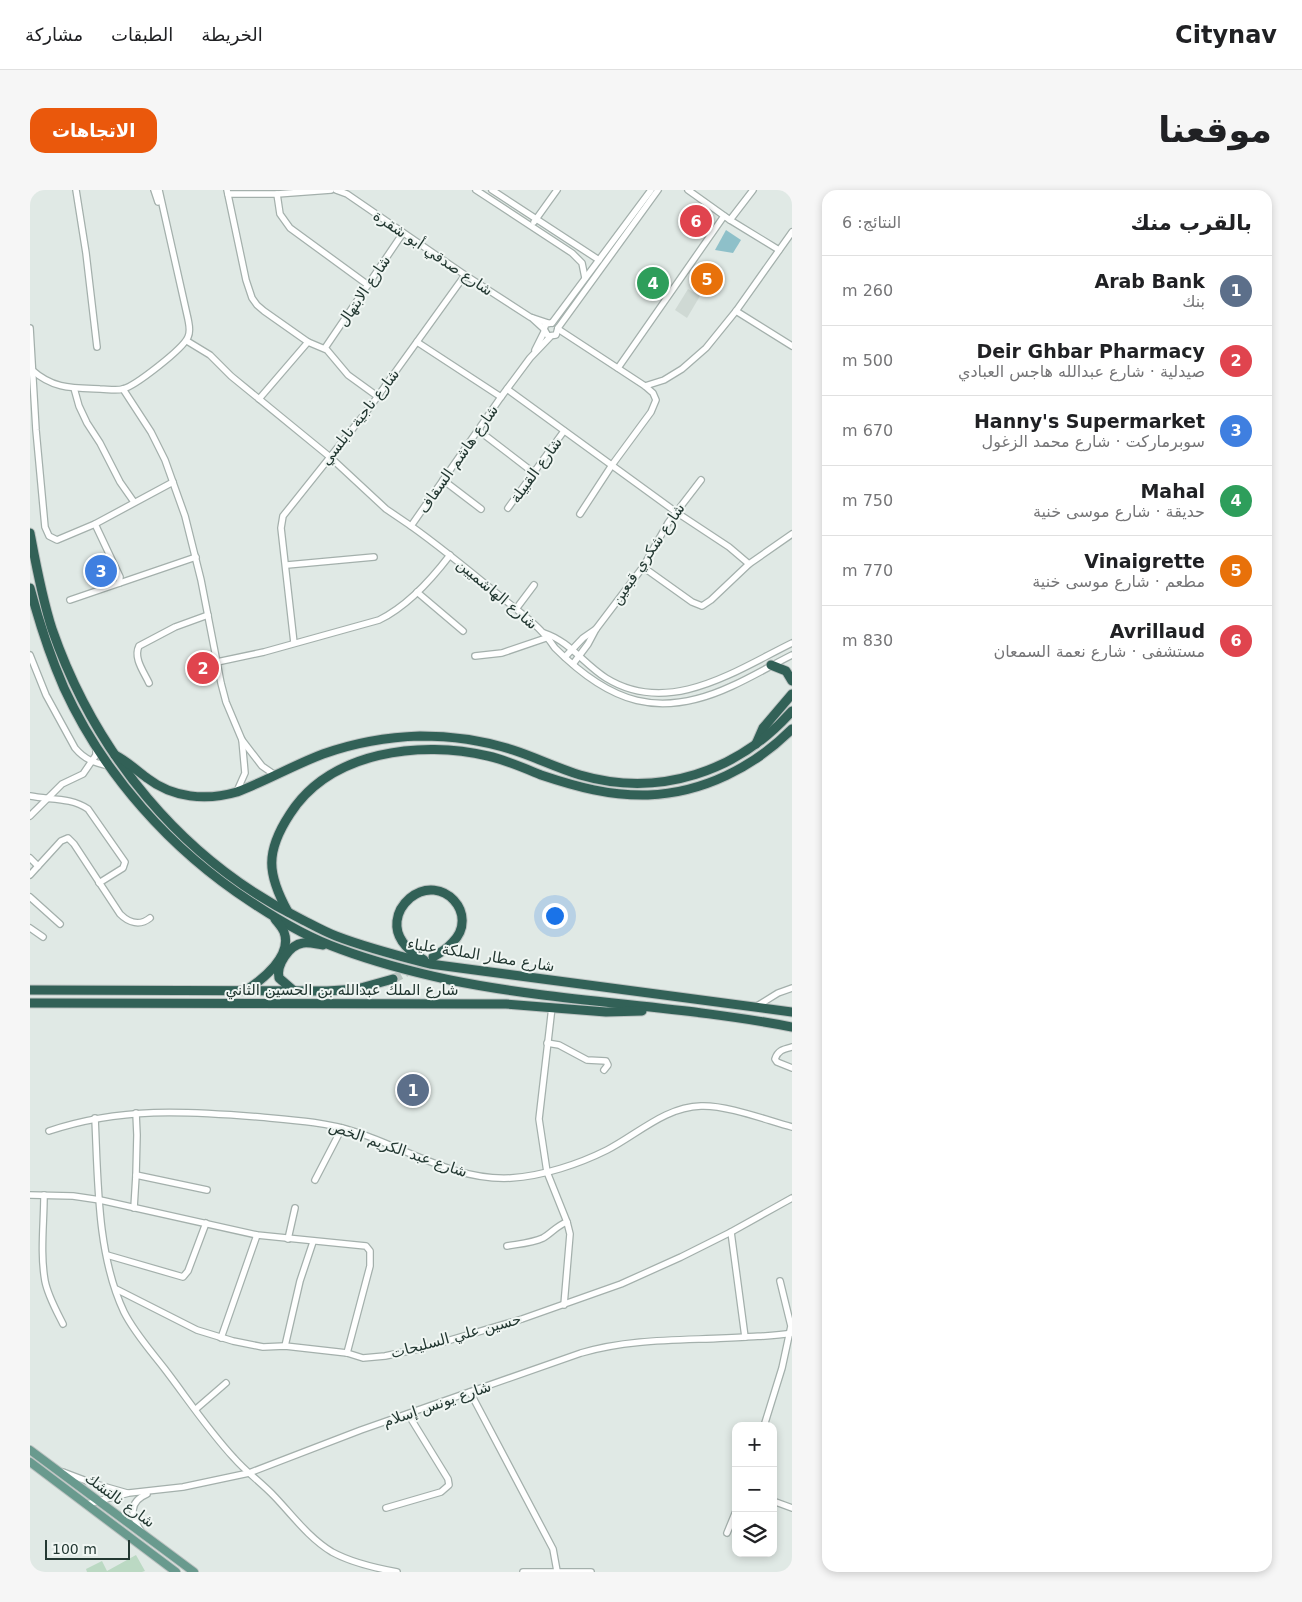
<!DOCTYPE html>
<html lang="ar">
<meta charset="utf-8">
<style>
body{margin:0;font-family:"DejaVu Sans",Vazirmatn,sans-serif;background:#f6f6f6;color:#202124;direction:rtl}
.controls{position:absolute;right:15px;bottom:15px;display:grid;overflow:hidden;border-radius:10px;box-shadow:0 2px 8px #0003}
.controls button{width:45px;height:45px;display:grid;place-items:center;padding:0;border:0;border-bottom:1px solid #e0e0e0;background:#fff;color:#202124;font:25px sans-serif}
.scale{position:absolute;left:15px;bottom:12px;width:85px;box-sizing:border-box;padding-left:5px;border:2px solid #233832;border-top:0;font-size:14px;line-height:18px;white-space:nowrap;color:#233832;-webkit-text-stroke:4px #f0f6f3;paint-order:stroke}
.you{position:absolute;left:524px;top:725px;width:18px;height:18px;margin:-12px;border:4px solid #fff;border-radius:50%;background:#1a73e8;box-shadow:0 0 0 8px #1a73e833}
.badge{display:grid;place-items:center;width:32px;height:32px;border-radius:50%;background:#ea580c;color:#fff;font-size:16px;font-weight:700}
.pin{position:absolute;translate:-50% -50%;border:2px solid #fff;box-shadow:0 1px 5px #0006}
.list{margin:0;padding:0;list-style:none}
h2{display:flex;justify-content:space-between;align-items:center;height:65px;margin:0;padding:0 20px;font-size:21px}
h2 small{font-size:16px;font-weight:400;color:#757577}
.list li{display:grid;grid-template-columns:32px 1fr auto;gap:15px;align-items:center;box-sizing:border-box;height:70px;padding:0 20px;border-top:1px solid #e0e0e0}
.list b{display:block;font-size:19px;white-space:nowrap}
.list p{margin:0;font-size:16px;white-space:nowrap;color:#757577}
.list em{font-size:16px;font-style:normal;color:#757577}
.icon{flex:none;width:28px;height:28px;fill:none;stroke:currentColor;stroke-width:2;stroke-linecap:round;stroke-linejoin:round}
.map{position:relative;flex:none;width:762px;height:1382px;overflow:hidden;direction:ltr;border-radius:15px}
header{display:flex;align-items:center;gap:30px;box-sizing:border-box;height:70px;padding:0 25px;background:#fff;border-bottom:1px solid #e0e0e0}
header strong{font-size:24px}
nav{display:flex;gap:28px;margin-inline-start:auto;font-size:18px}
.intro{display:flex;align-items:center;justify-content:space-between;box-sizing:border-box;height:120px;padding:0 30px}
h1{margin:0;font-size:35px}
.button{padding:12px 22px;border-radius:15px;background:#ea580c;color:#fff;font-size:18px;font-weight:700}
main{display:flex;gap:30px;padding:0 30px}
aside{flex:1;background:#fff;border-radius:15px;box-shadow:0 2px 8px #0003}
.map>svg:first-child{display:block}
.built{fill:#cfd9d4}
.green{fill:#bbd9c3}
.water{fill:#8ec0c9}
.lines{fill:none;stroke-linecap:round;stroke-linejoin:round}
.highway-tunnel{stroke:#bac6c1;stroke-width:9;stroke-dasharray:9 4.5;stroke-linecap:butt}
.minor-casing{stroke:#a4b0ac;stroke-width:8}
.major-casing{stroke:#bdc3c2;stroke-width:10}
.highway-casing{stroke:#bdc3c2;stroke-width:11}
.minor{stroke:#fff;stroke-width:5.5}
.major{stroke:#699a8e;stroke-width:8}
.highway{stroke:#326157;stroke-width:9}
.labels{text-anchor:middle;dominant-baseline:central;stroke-width:4;stroke-linejoin:round;paint-order:stroke}
.street-label{font-size:15px;fill:#233832;stroke:#f0f6f3}
</style>
<header>
<strong>Citynav</strong>
<nav><a>الخريطة</a><a>الطبقات</a><a>مشاركة</a></nav>
</header>
<div class="intro"><h1>موقعنا</h1><a class="button">الاتجاهات</a></div>
<main>
<aside>
<h2>بالقرب منك<small>النتائج: 6</small></h2>
<ul class="list">
<li><span class="badge" style="background:#5c6f8a">1</span><div><b>Arab Bank</b><p>بنك</p></div><em>260 m</em></li>
<li><span class="badge" style="background:#e0444e">2</span><div><b>Deir Ghbar Pharmacy</b><p>صيدلية · شارع عبدالله هاجس العبادي</p></div><em>500 m</em></li>
<li><span class="badge" style="background:#3f7fe0">3</span><div><b>Hanny's Supermarket</b><p>سوبرماركت · شارع محمد الزغول</p></div><em>670 m</em></li>
<li><span class="badge" style="background:#2e9e5b">4</span><div><b>Mahal</b><p>حديقة · شارع موسى خنية</p></div><em>750 m</em></li>
<li><span class="badge" style="background:#e8710a">5</span><div><b>Vinaigrette</b><p>مطعم · شارع موسى خنية</p></div><em>770 m</em></li>
<li><span class="badge" style="background:#e0444e">6</span><div><b>Avrillaud</b><p>مستشفى · شارع نعمة السمعان</p></div><em>830 m</em></li>
</ul>
</aside>
<div class="map">
<svg width="762" height="1382" viewBox="0 0 762 1382">
<rect width="100%" height="100%" fill="#e0e9e5"/>
<g class="built">
<path d="M661,20L678,29L671,41L654,32Z"/>
<path d="M658,99L670,106L657,128L645,120Z"/>
</g>
<g class="green">
<path d="M621,80L637,91L626,107L609,96Z"/>
<path d="M106,1365L115,1381L112,1382H57L56,1379L72,1371L77,1381Z"/>
</g>
<path class="water" d="M696,40L711,50L703,63L685,60Z"/>
<g class="lines">
<path class="highway-tunnel" d="M363,789L397,771"/>
<defs>
<g id="minor">
<path d="M46,0L56,63L67,157"/>
<path d="M124,0L128,12"/>
<path d="M197,0L216,90L222,108L227,115L234,121L278,152L297,160L318,185L347,206"/>
<path d="M306,0L317,4L435,85L500,127L518,133"/>
<path d="M446,0L542,63L552,73L555,88"/>
<path d="M462,0L569,70"/>
<path d="M658,0L700,30L749,60"/>
<path d="M198,4H247L301,0"/>
<path d="M247,4L250,24L260,38L338,95"/>
<path d="M700,30L723,0"/>
<path d="M504,32L527,0"/>
<path d="M706,121L762,156"/>
<path d="M502,128L514,139L518,146L526,145L528,138"/>
<path d="M522,133L621,0"/>
<path d="M0,138L6,240L15,337L19,346L27,350L65,334L143,292"/>
<path d="M528,138L628,0"/>
<path d="M514,139L516,134L521,133"/>
<path d="M528,139L615,196L623,203L626,210L621,222L582,275L550,324"/>
<path d="M520,147L500,168L471,207L381,336C412,358 441,382 470,406C484,418 501,429 513,443C518,447 521,453 525,458C580,513 629,530 702,496C722,487 742,475 762,465"/>
<path d="M157,151L180,165L201,186L300,267L356,319L381,336"/>
<path d="M387,152L471,207"/>
<path d="M295,158L373,43"/>
<path d="M505,160L514,142"/>
<path d="M588,178L694,26"/>
<path d="M2,180C23,199 42,198 70,199C77,199 86,201 93,199C105,196 153,159 158,147C161,141 159,135 158,129L129,0"/>
<path d="M615,196L634,190L652,179L676,158L706,121L762,42"/>
<path d="M44,198L49,216L57,233L70,253L90,292L104,312"/>
<path d="M93,199L121,242L135,270L155,326L171,390L191,493L196,512L212,550L232,576L245,585"/>
<path d="M477,199L646,322L699,357L719,374"/>
<path d="M229,209L278,152"/>
<path d="M448,240L504,283"/>
<path d="M413,290L451,319"/>
<path d="M478,318L534,241"/>
<path d="M65,334L90,387L89,393"/>
<path d="M257,375L344,367"/>
<path d="M613,377L662,412L672,416L681,410L719,374L762,344"/>
<path d="M387,402L433,441"/>
<path d="M40,410L166,367"/>
<path d="M486,419L504,395"/>
<path d="M514,443C539,451 554,474 576,488C639,527 705,481 762,453"/>
<path d="M264,453L251,338L253,326L340,217L435,85"/>
<path d="M0,465L16,505L45,558C55,570 65,573 79,576"/>
<path d="M445,466L472,463L519,447"/>
<path d="M535,467L553,448L566,439"/>
<path d="M187,472L234,462L349,430C378,416 401,390 420,365"/>
<path d="M543,474L558,454L566,439L613,377L638,333L671,290"/>
<path d="M119,493C114,482 103,468 109,456L145,437L178,425"/>
<path d="M207,601L215,583L212,550"/>
<path d="M0,606C19,610 41,607 58,619L95,672L93,678L69,693"/>
<path d="M0,626L32,594L53,584L66,565V559"/>
<path d="M0,668L8,676"/>
<path d="M0,685L31,651L38,648L44,654L90,724C99,733 110,736 120,728"/>
<path d="M0,707L30,734"/>
<path d="M0,738L13,747"/>
<path d="M727,816L748,803L762,798"/>
<path d="M522,817L509,929L517,982L537,1032L540,1044L534,1115"/>
<path d="M517,853L529,855L557,870L576,871L578,875L574,880"/>
<path d="M762,857C754,859 748,860 745,869L747,872L762,878"/>
<path d="M65,928C68,991 67,1065 94,1122C104,1142 120,1160 134,1178C157,1208 178,1240 204,1268C216,1282 232,1293 245,1307C263,1326 279,1348 302,1362C322,1373 345,1378 367,1382"/>
<path d="M19,941C91,917 156,921 230,927C263,930 295,932 326,942C377,959 426,991 481,988C513,986 549,974 577,960C608,944 635,917 671,916C697,915 736,930 762,937"/>
<path d="M106,985L107,945L106,923"/>
<path d="M285,990L312,938"/>
<path d="M0,1005L43,1006L70,1010L227,1045L336,1056L340,1061V1076L317,1163"/>
<path d="M14,1005C14,1033 10,1063 15,1091C18,1106 26,1120 33,1134"/>
<path d="M104,1018L106,985L177,1000"/>
<path d="M701,1042L715,1147"/>
<path d="M258,1049L265,1018"/>
<path d="M477,1056C488,1054 502,1053 513,1048C522,1043 526,1036 537,1032"/>
<path d="M77,1065L153,1087L158,1081L176,1033"/>
<path d="M86,1099L167,1140L203,1151L233,1157L255,1156L317,1163L333,1168L355,1166L393,1158L492,1129L591,1094L651,1067L701,1042L762,1008"/>
<path d="M191,1148L227,1045"/>
<path d="M255,1156L270,1091L283,1052"/>
<path d="M440,1202L523,1359L527,1381"/>
<path d="M166,1219L196,1193"/>
<path d="M734,1236L752,1178L761,1136L750,1091"/>
<path d="M33,1282L62,1293L97,1303"/>
<path d="M743,1311L762,1318"/>
<path d="M57,1314L99,1303L153,1297L219,1283L331,1240L551,1163C605,1147 661,1151 716,1147C731,1146 747,1146 762,1143"/>
<path d="M356,1318L411,1302L419,1295L418,1289L378,1224"/>
<path d="M111,1341C101,1326 98,1312 117,1304"/>
<path d="M697,1343L706,1321"/>
<path d="M493,1382H561"/>
</g>
<g id="major">
<path d="M0,1260L164,1382"/>
<path d="M0,1272L146,1382"/>
</g>
<g id="highway">
<path d="M0,343C6,375 12,408 22,439C65,563 151,669 269,728C281,734 293,741 306,746C337,758 369,766 400,774L762,822"/>
<path d="M0,398C9,432 20,466 34,498C74,585 141,660 221,712C248,730 278,748 310,759C345,772 383,782 420,790C533,813 649,815 762,837"/>
<path d="M741,475L756,481L762,491"/>
<path d="M726,554L733,538L762,504"/>
<path d="M85,565C97,571 106,580 117,588C143,608 176,611 207,602C236,591 264,575 293,564C324,553 357,547 390,546C421,546 452,550 483,560C505,567 527,578 550,585C629,608 708,582 762,521"/>
<path d="M258,722C237,684 235,662 260,624C300,561 391,550 458,566C476,570 494,578 511,585C547,597 580,606 618,605C673,603 724,577 762,539"/>
<path d="M394,770C380,762 365,749 367,731C368,722 373,714 380,708C412,682 451,725 422,753C417,759 410,763 403,767"/>
<path d="M0,800L297,801L327,799L363,789"/>
<path d="M215,801C232,790 263,766 254,742C252,737 248,733 245,729"/>
<path d="M264,801L249,788C246,775 259,755 273,753C279,752 286,754 293,755"/>
<path d="M0,813L476,814L576,822L612,821"/>
</g>
</defs>
<use href="#minor" class="minor-casing"/>
<use href="#major" class="major-casing"/>
<use href="#highway" class="highway-casing"/>
<use href="#minor" class="minor"/>
<use href="#major" class="major"/>
<use href="#highway" class="highway"/>
</g>
<g class="labels">
<g class="street-label">
<text transform="translate(403 63) rotate(34)">شارع صدقي أبو شقرة</text>
<text transform="translate(334 101) rotate(-56)">شارع الابتهال</text>
<text transform="translate(330 227) rotate(-52)">شارع ناجية نابلسي</text>
<text transform="translate(428 269) rotate(-55)">شارع هاشم السقاف</text>
<text transform="translate(506 280) rotate(-54)">شارع القبيلة</text>
<text transform="translate(618 364) rotate(-56)">شارع شكري قبعين</text>
<text transform="translate(467 404) rotate(40)">شارع الهاشميين</text>
<text transform="translate(451 765) rotate(9)">شارع مطار الملكة علياء</text>
<text x="312" y="800">شارع الملك عبدالله بن الحسين الثاني</text>
<text transform="translate(368 959) rotate(19)">شارع عبد الكريم الخص</text>
<text transform="translate(426 1146) rotate(-15)">حسين علي السليحات</text>
<text transform="translate(407 1214) rotate(-19)">شارع يونس إسلام</text>
<text transform="translate(90 1310) rotate(36)">شارع نالتشك</text>
</g>
</g>
</svg>
<div class="controls">
<button>+</button>
<button>−</button>
<button><svg class="icon" aria-label="layers" viewBox="0 0 24 24"><path d="M12 4l9 5-9 5-9-5zM3 14l9 5 9-5"/></svg></button>
</div>
<div class="scale">100 m</div>
<div class="you"></div>
<div class="pin badge" style="left:383px;top:900px;background:#5c6f8a">1</div>
<div class="pin badge" style="left:173px;top:478px;background:#e0444e">2</div>
<div class="pin badge" style="left:71px;top:381px;background:#3f7fe0">3</div>
<div class="pin badge" style="left:623px;top:93px;background:#2e9e5b">4</div>
<div class="pin badge" style="left:677px;top:89px;background:#e8710a">5</div>
<div class="pin badge" style="left:666px;top:31px;background:#e0444e">6</div>
</div>
</main>
